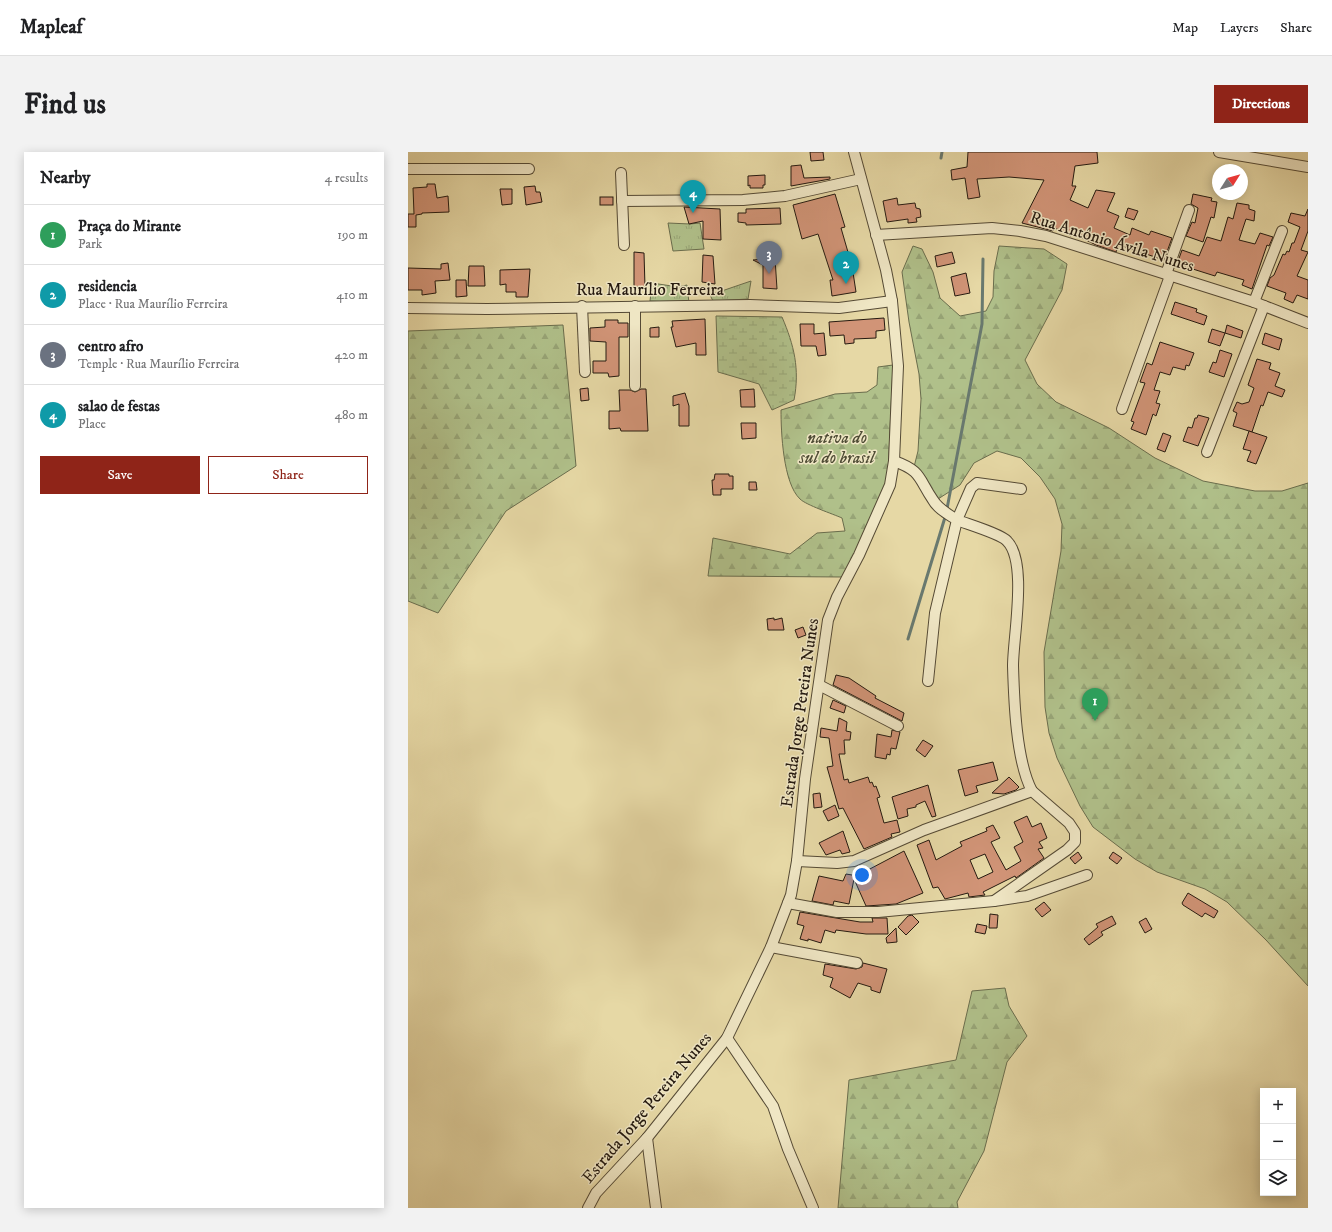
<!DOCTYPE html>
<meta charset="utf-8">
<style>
body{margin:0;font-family:"IM FELL DW Pica",serif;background:#f2f2f2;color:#202124}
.controls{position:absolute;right:12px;bottom:12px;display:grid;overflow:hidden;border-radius:0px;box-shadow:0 2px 10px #0003}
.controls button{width:36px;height:36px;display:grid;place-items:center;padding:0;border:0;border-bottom:1px solid #e0e0e0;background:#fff;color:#202124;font:20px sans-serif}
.compass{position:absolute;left:804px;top:12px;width:36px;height:36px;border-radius:50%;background:#fff;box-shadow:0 2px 10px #0003;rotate:53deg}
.you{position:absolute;left:454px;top:723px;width:14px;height:14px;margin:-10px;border:3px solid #fff;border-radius:50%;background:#1a73e8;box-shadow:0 0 0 6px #1a73e833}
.badge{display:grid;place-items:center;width:26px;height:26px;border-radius:50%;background:#8f2418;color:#fff;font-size:13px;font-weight:700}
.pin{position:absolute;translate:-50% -33px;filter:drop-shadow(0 1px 2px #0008)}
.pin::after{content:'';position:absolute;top:21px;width:14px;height:12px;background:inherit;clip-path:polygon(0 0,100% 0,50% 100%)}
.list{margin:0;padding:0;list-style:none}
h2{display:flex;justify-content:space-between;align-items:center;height:52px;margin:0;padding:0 16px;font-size:17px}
h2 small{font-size:13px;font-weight:400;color:#757577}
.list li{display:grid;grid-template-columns:26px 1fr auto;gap:12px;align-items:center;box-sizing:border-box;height:60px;padding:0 16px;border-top:1px solid #e0e0e0}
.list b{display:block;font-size:15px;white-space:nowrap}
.list p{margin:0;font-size:13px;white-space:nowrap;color:#757577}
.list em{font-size:13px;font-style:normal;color:#757577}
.actions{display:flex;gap:8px;padding:12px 16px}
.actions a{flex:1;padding:9px 0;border:1px solid #8f2418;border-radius:0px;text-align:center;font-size:14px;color:#8f2418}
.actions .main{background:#8f2418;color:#fff}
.icon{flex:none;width:22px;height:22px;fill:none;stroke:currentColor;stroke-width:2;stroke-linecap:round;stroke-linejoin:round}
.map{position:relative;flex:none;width:900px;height:1056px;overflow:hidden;border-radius:0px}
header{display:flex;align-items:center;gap:24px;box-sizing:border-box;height:56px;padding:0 20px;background:#fff;border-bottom:1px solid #e0e0e0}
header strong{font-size:19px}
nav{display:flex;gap:22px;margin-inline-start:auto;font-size:14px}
.intro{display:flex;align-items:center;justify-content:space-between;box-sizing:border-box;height:96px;padding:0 24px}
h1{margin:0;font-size:28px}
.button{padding:10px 18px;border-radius:0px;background:#8f2418;color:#fff;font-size:14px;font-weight:700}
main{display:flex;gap:24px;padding:0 24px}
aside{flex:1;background:#fff;border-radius:0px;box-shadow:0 2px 10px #0003}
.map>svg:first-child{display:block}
.grass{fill:url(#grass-tufts);stroke:#6a6d4d}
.forest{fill:url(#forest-firs);stroke:#6a6d4d}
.wetland{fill:url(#wetland-marsh);stroke:#6a6d4d}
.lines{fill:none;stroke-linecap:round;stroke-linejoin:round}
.stream{stroke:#69796f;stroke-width:3}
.building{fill:#d19477;stroke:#251a10;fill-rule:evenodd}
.minor-casing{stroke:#554a35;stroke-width:12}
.minor{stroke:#efe6c4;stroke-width:10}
.labels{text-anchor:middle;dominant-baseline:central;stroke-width:3;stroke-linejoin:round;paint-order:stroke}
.street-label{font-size:17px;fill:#251a10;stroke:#efe6c4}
.park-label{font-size:17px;font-style:italic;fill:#4f4c35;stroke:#efe6c4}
</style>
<header>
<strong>Mapleaf</strong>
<nav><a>Map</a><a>Layers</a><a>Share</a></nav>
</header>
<div class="intro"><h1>Find us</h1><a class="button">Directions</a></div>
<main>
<aside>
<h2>Nearby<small>4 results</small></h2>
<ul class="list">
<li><span class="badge" style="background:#2e9e5b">1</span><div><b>Praça do Mirante</b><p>Park</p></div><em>190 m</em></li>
<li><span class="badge" style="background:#0f9aa8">2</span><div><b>residencia</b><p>Place · Rua Maurílio Ferreira</p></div><em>410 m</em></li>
<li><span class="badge" style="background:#6b7280">3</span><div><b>centro afro</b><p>Temple · Rua Maurílio Ferreira</p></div><em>420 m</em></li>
<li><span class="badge" style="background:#0f9aa8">4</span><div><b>salao de festas</b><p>Place</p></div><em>480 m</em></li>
</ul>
<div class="actions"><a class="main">Save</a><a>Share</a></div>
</aside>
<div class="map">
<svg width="900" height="1056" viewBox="0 0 900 1056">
<defs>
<pattern id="grass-tufts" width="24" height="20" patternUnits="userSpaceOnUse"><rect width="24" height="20" fill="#b0c08a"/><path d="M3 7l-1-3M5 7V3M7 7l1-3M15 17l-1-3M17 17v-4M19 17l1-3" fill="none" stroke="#97a476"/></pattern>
<pattern id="forest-firs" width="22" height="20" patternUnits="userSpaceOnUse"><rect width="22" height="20" fill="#b0c08a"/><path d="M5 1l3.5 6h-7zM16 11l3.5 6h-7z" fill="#97a476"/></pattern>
<pattern id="wetland-marsh" width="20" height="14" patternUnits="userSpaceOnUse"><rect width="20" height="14" fill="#b0c08a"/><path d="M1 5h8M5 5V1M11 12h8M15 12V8" fill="none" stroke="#97a476"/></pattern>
</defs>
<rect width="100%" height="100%" fill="#e6d8a5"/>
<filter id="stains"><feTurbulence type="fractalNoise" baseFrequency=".005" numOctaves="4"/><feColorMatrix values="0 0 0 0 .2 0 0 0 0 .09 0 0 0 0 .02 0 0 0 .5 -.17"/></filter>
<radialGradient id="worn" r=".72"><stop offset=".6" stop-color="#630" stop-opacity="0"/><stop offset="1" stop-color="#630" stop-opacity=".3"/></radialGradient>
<g class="grass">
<path d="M260,71L282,72L292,71L296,97L265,99Z"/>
<path d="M343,129L340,147L305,149L302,143Z"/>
<path d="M244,131L270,135L279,133L281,151L242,149Z"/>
</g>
<g class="forest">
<path d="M505,94L514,97L525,120L532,146L552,164L578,159L585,145L586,119L591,94L636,97L659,112L654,138L617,208L629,232L648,250L701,276L747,306L795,329L847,339H874L900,331V834L858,788L819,750L797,737L749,720L727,707L685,675L672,654L649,606L641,581L637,555L636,500L653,399L654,372L647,347L632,325L613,306L589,299L566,311L552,333L530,347L511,330L505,319L510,299L513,247L511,222L501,170L494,120Z"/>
<path d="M155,173L168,314L98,359L30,461L0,449V179Z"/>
<path d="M485,213L480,322L471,357L434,425L300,424L305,386L382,402L409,381L437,379L434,366C425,362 398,353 392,347C375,331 373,280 373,258L427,242L459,240L469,233L470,215Z"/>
<path d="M597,836L601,854L619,884L599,910L576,999L549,1050L550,1056H430L441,928L548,908L564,839Z"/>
</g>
<path class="wetland" d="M308,164L374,165C386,193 392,217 386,248L364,258L351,232L310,220Z"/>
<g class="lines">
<g class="stream">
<path d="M533,6L534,0"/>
<path d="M500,487L538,362L574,172L575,107"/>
</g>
</g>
<g class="building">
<path d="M402,0H415L416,8L403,9Z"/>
<path d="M560,0H689L690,11L667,14L664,34H668L662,48L680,56L688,38L707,41L699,59L711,64L706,76L722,83L724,76L741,83L743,79L764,86L756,108L711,93L708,100L688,93L664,81L663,84L647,76L645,79L614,71L636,28L601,25L569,27L572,45L560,47L557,26L544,28L543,18L559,15Z"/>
<path d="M393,13L396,26L422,25V27L383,34V14Z"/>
<path d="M357,23V33H355V36H342V33L340,34V24Z"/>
<path d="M19,32H27L29,46L40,44L41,60L14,61V62L8,63V75H0V62H6L5,36L19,35Z"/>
<path d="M127,34L128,40H132L134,50L118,53L116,35Z"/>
<path d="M92,37H104V52L94,53Z"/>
<path d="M427,42L437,75L433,76L444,114L448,140L424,144L422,128H425L410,82L394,87L385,53Z"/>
<path d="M785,42L804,46L803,49L809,50L806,66L803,65L795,90L778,84L784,70L787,71L790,56L783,52Z"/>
<rect x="192" y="45" width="13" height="8"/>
<path d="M489,46L490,53L507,51L508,56L512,57L513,65L508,66L509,70L500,71V67L479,70L475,49Z"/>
<path d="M829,51L841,53V57L847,59L846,69L838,67L831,88L847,92L852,81L865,85L861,94L859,93L844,137L834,133L836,128L809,120L807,124L769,112L774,98L791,104L799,85L813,89L820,65L825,67Z"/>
<path d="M276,55L312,57L313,88L295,87V69L281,72Z"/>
<path d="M372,56L373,72L338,73V71L330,70V61H338V57Z"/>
<path d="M720,56L730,59L726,68L717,65Z"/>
<path d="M900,57V79L893,98L900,100L889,124L900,128V147L889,143L885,151L876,147L878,141L859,134L862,126L866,123L875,102L877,103L879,99L881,100L884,91H886L892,75L880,70L883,61L897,64Z"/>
<path d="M226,100L236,101L237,135H226Z"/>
<path d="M544,100L547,111L529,115L527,104Z"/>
<path d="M295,103L305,104L307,132L294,130Z"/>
<path d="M367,106L369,137L355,136V113L345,108Z"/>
<path d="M40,111L42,128L27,129L28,141L14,143V138H0V116L33,117V112Z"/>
<path d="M61,114H76L77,134H60Z"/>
<path d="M122,117L120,145H108V140H98V132L92,133V118Z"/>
<path d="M558,121L562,141L547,144L543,125Z"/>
<path d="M48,128H58L59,144L48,145Z"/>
<path d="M767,150L789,157L788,160L799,164L796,173L763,162Z"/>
<path d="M476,166L477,178L468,179V186L446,187V191L437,192L436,183L422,184L421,170Z"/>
<path d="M297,167L298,203H288V191L268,195L263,175H265L264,169Z"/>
<path d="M197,168H210V171H220V185H211V224L201,225L200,221H185V209H198V190L182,189V176L197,175Z"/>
<path d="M392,172H406V182L416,181L418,203L410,204L408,194H393Z"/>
<path d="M819,173L835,179L833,186L817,181Z"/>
<path d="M251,175V185H242V176Z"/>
<path d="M804,177L817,181L812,194L800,190Z"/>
<path d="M857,181L874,187L871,198L854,192Z"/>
<path d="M752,190L786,201L781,214L778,213L777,218L765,215L762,223L752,220L746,238L752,239L748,251L752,252L748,264L745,262L738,283L723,277L726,270L723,269L737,231L732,230L739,211L744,213Z"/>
<path d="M812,198L824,202L816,225L801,220L805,210L808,211Z"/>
<path d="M849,207L863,211L861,217L872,221L867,234L877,238L874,245L860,240L855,254L853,253L844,280L825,274L829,261L825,259L829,250L834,252L841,250L846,236L840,233Z"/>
<path d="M180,236L181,248L173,249L172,237Z"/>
<path d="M233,237H238L240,279H213L212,276L201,277V259H212L211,238H222L227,240Z"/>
<path d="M346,237L347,255H333L332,238Z"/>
<path d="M277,241L281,254V274H271V252L265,254V244Z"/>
<path d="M790,263L801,266L790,294L775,289L780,275L784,276L787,266H789Z"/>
<path d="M333,271H348V286L334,287Z"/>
<path d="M841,279L859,285L848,312L839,309L843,299L835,297Z"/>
<path d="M755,281L763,284L757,300L749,297Z"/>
<path d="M307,322H321V324H325V337H313V343H305L304,328H306Z"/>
<path d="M341,330H348L349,338H341Z"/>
<path d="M366,466V468L374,466L376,478H360L359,467Z"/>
<path d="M395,475L398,483L390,486L387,478Z"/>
<path d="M428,523L441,526L468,544L467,546L496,561L494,569L425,533Z"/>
<path d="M425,548L438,554L436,561L422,556Z"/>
<path d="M431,566L439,570L438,579L443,580L442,588H436L437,602H431L436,628L440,627L441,631L460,625L462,631L464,630L466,635L468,634L472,645L469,646L476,671L489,668L492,680L483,682L484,685L456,697L435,656L431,657L419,615L425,614L421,586L412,585L413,576L429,579Z"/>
<path d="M484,578L492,580L488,597L483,596L482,603L479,602L478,607L467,605L469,582L483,585Z"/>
<path d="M515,588L525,594L517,605L508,598Z"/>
<path d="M585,610L590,628L568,634L570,640L557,644L550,618Z"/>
<path d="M601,625L611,635L608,638L596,642L584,641Z"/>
<path d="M520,633L528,664L524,665L517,649L508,653V655L499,657L500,664L490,667L484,645Z"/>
<path d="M412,641L414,655L406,656L405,642Z"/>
<path d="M427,653L431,664L420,669L415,659Z"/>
<path d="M619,664L624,675L633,671L639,686L631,690L635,696L630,697L636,706L608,726L607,724L575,740L577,743L561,745L560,741L537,747L530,735L525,736L509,693L521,688L528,708L554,694L552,690L579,679L578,676L585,673L592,686L583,690L585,694L598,718L613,709L606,695L615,690L606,670ZM577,702L585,720L570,727L562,708Z"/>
<path d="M435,679L442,700L434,702L432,698L418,703L411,691Z"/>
<path d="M496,699L515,741L488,752L458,754L446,727L441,752L426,749L425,753L404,749L411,724L435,729L438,722L444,723L457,717L458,719Z"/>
<path d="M670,700L674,706L667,712L662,706Z"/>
<path d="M705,700L714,706L709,712L701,706Z"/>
<path d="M780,741L810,759L806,766L797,761L794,765L775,753L774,751Z"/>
<path d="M636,750L643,758L634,765L627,757Z"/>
<path d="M392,760L452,770H465L464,766H479L480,782H458L428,778L427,781L417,778L413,791L400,787V789L392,787L396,774L389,772Z"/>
<path d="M582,762L590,763L589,776H581Z"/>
<path d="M504,763L511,770L498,783L490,775L500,764Z"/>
<path d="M704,764L708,772L693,780L695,783L681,793L676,787L690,775L688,772Z"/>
<path d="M738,766L744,777L737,781L731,770Z"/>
<path d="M569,772L579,774L577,782L567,780Z"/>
<path d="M488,776L489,790L479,791L478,786Z"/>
<path d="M455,811L479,817L472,841L463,838V835L450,831L442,846L422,835L425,826L415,823L417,812L448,817L454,815Z"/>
</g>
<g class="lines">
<defs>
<g id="minor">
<path d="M811,0L900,15"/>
<path d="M0,17H121"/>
<path d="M213,21L216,93"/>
<path d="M214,49L335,48L377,44L453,27"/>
<path d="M468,83L584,76L612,79L638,84L846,150L900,171"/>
<path d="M758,122L781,58"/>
<path d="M846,150L874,79"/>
<path d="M174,154L177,220"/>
<path d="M227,154V234"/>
<path d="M0,156L79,157L342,153L431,156L484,149"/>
<path d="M714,257L762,124"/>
<path d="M799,300L856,154"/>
<path d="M486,309C514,319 510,326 525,348C530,357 540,362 549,368L527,461L520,529"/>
<path d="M613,337L569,331L563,336L549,368C559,372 593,382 599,389C620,410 605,485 605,514C606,548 608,609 624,639"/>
<path d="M411,533L490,574"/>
<path d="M389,709L429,711L446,709L516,678L624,639L661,671L667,680V690L659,698L586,749"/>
<path d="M380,751L429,760H470L586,749L619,744L679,723"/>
<path d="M363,795L449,811"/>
<path d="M319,886L365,954L380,997L405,1056"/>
<path d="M239,986L248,1056"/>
<path d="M180,1056L188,1041L239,986L319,886L363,795L383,743L389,709L397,627L420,468L429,445L451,403L482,333L486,309L490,214L484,149L478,118L446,0"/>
</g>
</defs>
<use href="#minor" class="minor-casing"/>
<use href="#minor" class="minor"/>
</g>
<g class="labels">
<g class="street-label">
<text transform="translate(704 90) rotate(17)">Rua Antônio Ávila Nunes</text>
<text x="242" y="138">Rua Maurílio Ferreira</text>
<text transform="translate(392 561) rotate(-82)">Estrada Jorge Pereira Nunes</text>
<text transform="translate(239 956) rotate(-50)">Estrada Jorge Pereira Nunes</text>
</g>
<g class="park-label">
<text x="429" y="286">nativa do<tspan x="429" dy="20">sul do brasil</tspan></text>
</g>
</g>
<rect width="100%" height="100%" filter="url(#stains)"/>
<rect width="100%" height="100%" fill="url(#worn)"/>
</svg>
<div class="controls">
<button>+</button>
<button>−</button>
<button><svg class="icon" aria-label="layers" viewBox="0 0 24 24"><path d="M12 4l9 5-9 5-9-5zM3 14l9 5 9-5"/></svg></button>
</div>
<svg class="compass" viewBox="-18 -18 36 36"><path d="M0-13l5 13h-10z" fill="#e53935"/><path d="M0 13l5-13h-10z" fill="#757577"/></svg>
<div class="you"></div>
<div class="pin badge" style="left:687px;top:569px;background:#2e9e5b">1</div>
<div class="pin badge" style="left:438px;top:132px;background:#0f9aa8">2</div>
<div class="pin badge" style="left:361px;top:122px;background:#6b7280">3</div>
<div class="pin badge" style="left:285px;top:61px;background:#0f9aa8">4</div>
</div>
</main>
